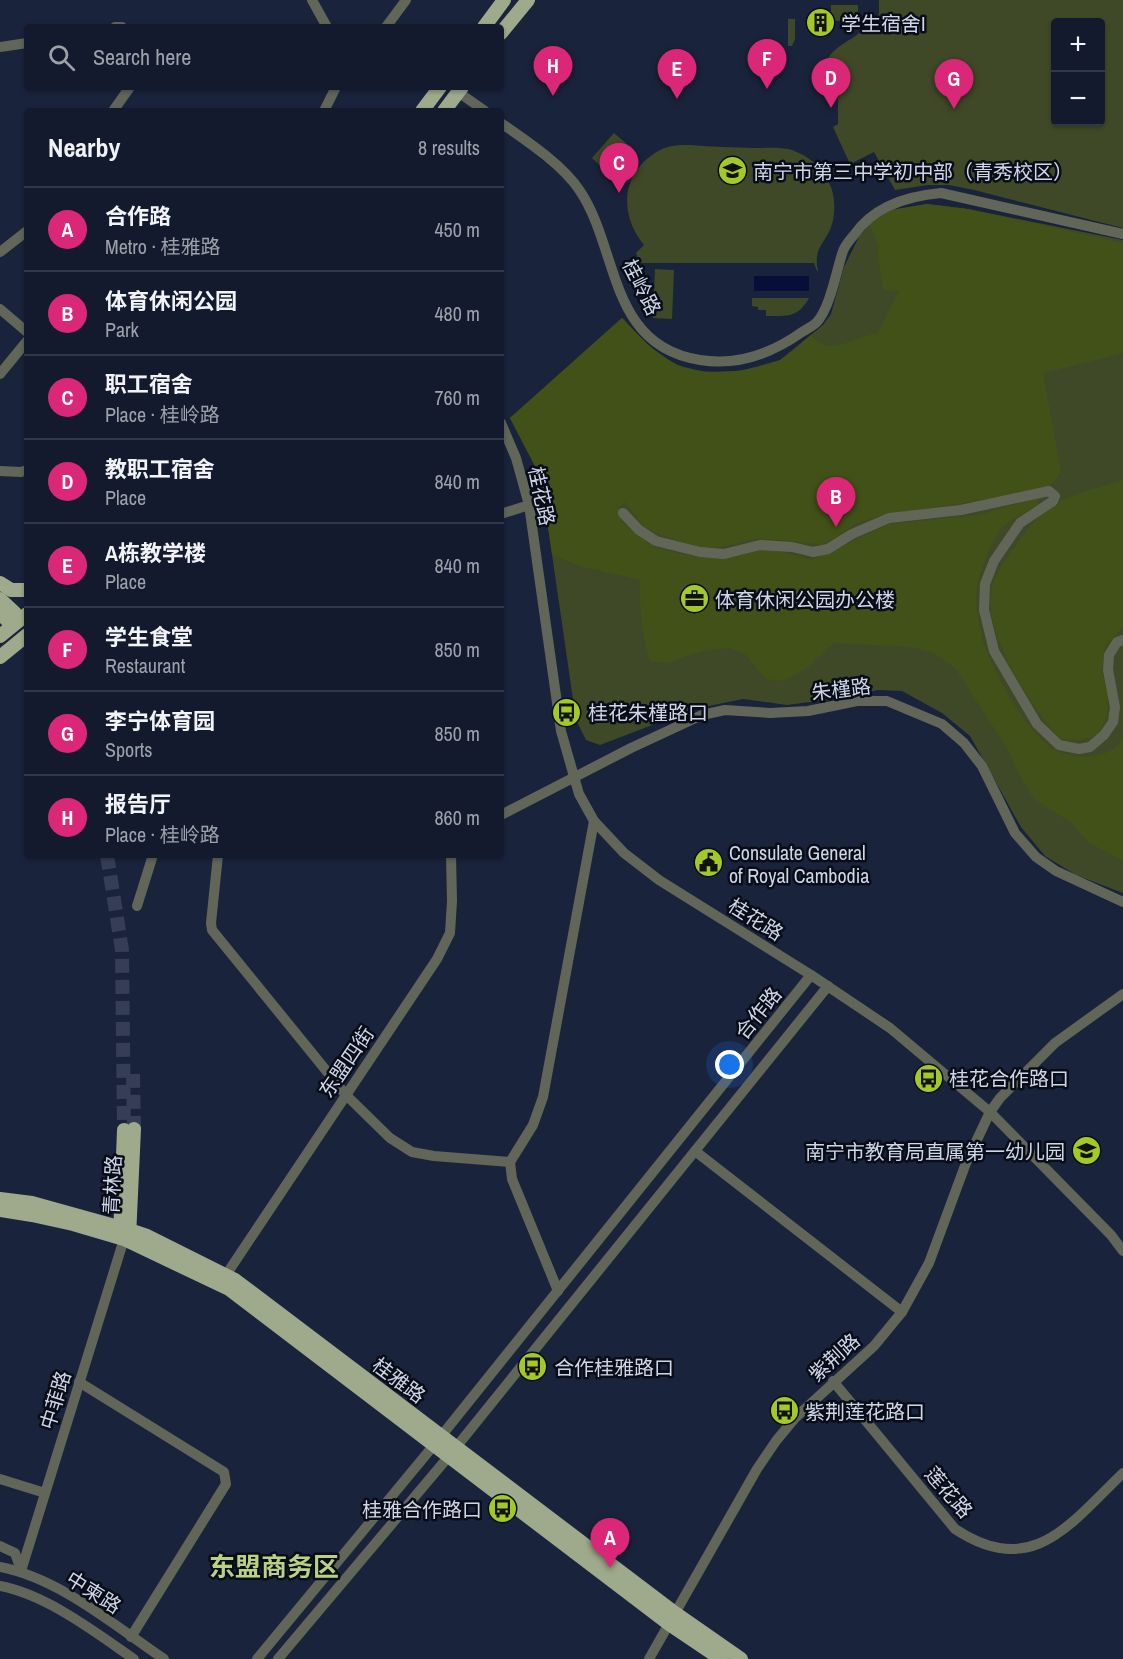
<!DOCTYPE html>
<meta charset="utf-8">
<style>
body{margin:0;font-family:"Archivo Narrow","Noto Sans SC",sans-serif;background:#1d2335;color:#f1f3f6}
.controls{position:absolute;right:18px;top:18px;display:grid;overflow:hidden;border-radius:6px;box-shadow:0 2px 4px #0004}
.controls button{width:54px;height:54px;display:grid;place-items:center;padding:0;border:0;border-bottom:2px solid #333849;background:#141a2d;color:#f1f3f6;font:30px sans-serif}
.you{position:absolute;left:730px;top:1065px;width:21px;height:21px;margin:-15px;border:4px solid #fff;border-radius:50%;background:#1a73e8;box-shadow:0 0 0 9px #1a73e833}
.badge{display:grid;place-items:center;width:39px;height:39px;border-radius:50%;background:#db2777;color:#fff;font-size:20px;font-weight:700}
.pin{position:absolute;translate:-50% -50px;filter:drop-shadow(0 2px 3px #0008)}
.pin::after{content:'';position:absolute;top:32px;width:21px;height:18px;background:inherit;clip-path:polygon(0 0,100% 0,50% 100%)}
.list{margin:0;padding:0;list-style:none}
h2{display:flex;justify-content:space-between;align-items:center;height:78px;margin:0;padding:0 24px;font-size:26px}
h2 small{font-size:20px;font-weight:400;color:#9da1aa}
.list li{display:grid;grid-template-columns:39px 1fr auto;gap:18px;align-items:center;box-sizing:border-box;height:84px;padding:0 24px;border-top:2px solid #333849}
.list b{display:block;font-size:22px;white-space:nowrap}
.list p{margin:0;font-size:20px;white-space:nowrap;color:#9da1aa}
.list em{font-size:20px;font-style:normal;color:#9da1aa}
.icon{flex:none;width:33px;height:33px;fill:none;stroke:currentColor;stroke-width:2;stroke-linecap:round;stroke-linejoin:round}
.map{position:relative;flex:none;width:1123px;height:1659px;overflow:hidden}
.search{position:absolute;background:#141a2d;box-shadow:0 2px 4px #0004;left:24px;top:24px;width:480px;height:66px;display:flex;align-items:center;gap:15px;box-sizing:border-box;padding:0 21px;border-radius:6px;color:#9da1aa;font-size:22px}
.panel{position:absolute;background:#141a2d;box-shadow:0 2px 4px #0004;left:24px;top:108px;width:480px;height:750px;border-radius:6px}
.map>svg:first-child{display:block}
.green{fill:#3f4927;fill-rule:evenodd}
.forest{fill:#425118}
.water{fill:#070f39}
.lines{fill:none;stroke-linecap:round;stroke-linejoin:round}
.major-tunnel{stroke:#353e56;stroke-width:14;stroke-dasharray:14 7;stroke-linecap:butt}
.minor{stroke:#626659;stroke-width:10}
.major{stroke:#9fa98c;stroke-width:14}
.labels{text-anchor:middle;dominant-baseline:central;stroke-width:5;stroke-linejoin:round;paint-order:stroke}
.poi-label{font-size:20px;fill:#cfd6e7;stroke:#090d18;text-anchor:start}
.street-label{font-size:20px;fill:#cfd6e7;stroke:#090d18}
.district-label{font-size:26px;font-weight:bold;fill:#b9d086;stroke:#090d18}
</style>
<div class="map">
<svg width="1123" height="1659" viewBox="0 0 1123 1659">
<rect width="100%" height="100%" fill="#1a233c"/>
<g class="green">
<path d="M879,0H1123V228L974,190L949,185H928L895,190L874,152L850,164L833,127L838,124V95H831L830,71L824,70C826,53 841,45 854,37C863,31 871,21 879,14ZM1056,22H1100V122H1056Z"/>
<path d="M831,5H858V20L831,21Z"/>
<path d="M788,19H795V39L792,46H788Z"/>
<path d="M614,133L628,145L606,171L592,158Z"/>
<path d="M690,145C712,147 733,147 755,148C767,148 781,147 792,150C808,156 819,165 827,179C834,190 836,206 833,220C829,242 812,245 818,271H817L814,263H640L636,253L644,245C617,212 622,169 662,149C671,145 681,145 690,145Z"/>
<path d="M927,204L968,209L1123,240V893L1076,875L1045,856L1021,827L970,736L942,713L902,691L878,690L824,700L787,705L743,699L694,709L600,745L586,740L576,720L544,499L537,470L510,418L622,318L649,346L676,365L705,372L740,371L780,360L823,325L831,314L844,267L860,235L873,221L891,210Z"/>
<path d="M655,269L674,270L672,319L653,318Z"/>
<path d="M752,298H809C798,318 787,316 766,316V310H758V307L752,306Z"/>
</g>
<g class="forest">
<path d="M927,204L968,209L1123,243V353L1043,373L1061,472C1055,481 1049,487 1039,491L883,515L854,524L834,539L820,544L757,538L726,546L699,549L645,528L625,502L619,507L622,522L655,548L691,556L713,558L756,550L773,549L811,560L837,549L889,524L979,515L1037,498L1039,504C1028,511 1010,519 1001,529C990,543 976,579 976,597C976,610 981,635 985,647C996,676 1026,732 1053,749C1072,760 1118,762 1123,733V861L1088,842L1073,824L1033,798L1019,774L1007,748L955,668L934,653L912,647L834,643L808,667L784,681L766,679L744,653L729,648L702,651L668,663L650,661C642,633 639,608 640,580L579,566L552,554L544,499L537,470L510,418L622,318C638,335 653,352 674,363C701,378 750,372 778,361C789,356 801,343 811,335C832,360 852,335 877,334L899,291L883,290L878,256L879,247L870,225L891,210Z"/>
<path d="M1123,480V627L1105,646L1102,672L1108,694L1107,715L1098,736L1079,740L1060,739C1032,708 978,627 993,584C998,569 1007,557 1016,545C1026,532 1036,517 1050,507C1071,493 1099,488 1123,480Z"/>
</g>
<rect class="water" x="754" y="276" width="55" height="15"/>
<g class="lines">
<g class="major-tunnel">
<path d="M107,855L122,950L124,1130"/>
<path d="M133,1074L134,1129"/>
</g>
<g class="minor">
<path d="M312,0L327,27"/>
<path d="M115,27H122"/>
<path d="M386,27L406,0"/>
<path d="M0,47L27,43"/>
<path d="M458,92L485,111"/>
<path d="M113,111L130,87"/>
<path d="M324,111L336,87"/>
<path d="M501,123C527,141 563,165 580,191C619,249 608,346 700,360C737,366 771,354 802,332C807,329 813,326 817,322C830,307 836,273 842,254C844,246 849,241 854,235C874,206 907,196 941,193L1123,234"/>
<path d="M0,252L27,231"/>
<path d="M0,309L27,332"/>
<path d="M0,374L27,341"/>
<path d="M501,423L516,458L529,505L561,731L579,794L594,821L624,853L659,880L811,975L890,1028L990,1112L1111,1235L1123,1251"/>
<path d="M0,471L21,472L27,470"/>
<path d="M623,513L639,530L656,541L700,552L724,554L760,545L792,547L813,552L828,549L852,534L889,518L961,510L1049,491L1055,496L1053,501L1020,523L994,561L985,584L984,610L994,651L1037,724L1059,745L1079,749L1090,747L1104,735L1113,722L1115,707L1108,670L1109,655L1117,642L1123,640"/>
<path d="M501,514L529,505"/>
<path d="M501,815L631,748L702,715L725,710L770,713L808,711L857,701H887L942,724L964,743L982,766L1015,833L1036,857L1056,871L1123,902"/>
<path d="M218,855L211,923L212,930L346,1095L390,1138L412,1152L434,1156L510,1162"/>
<path d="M137,906L153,855"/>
<path d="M695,1151L902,1312"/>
<path d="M226,1275L437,959L450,933L452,901L451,855"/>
<path d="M558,1291L512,1179L510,1162L533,1125L543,1097L594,821"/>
<path d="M833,1381L955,1529C1032,1580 1070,1524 1123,1473"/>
<path d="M79,1382L224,1472L226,1484L131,1637"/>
<path d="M0,1479L45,1493"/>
<path d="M0,1546L15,1553L21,1570"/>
<path d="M0,1567C59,1578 115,1626 164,1659"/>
<path d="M21,1571L124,1239"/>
<path d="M0,1586C47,1595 95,1632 134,1659"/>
<path d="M257,1659L434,1445L811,975"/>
<path d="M278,1659L449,1456L828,986"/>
<path d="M649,1659L757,1469L776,1441L795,1418L874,1346L902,1312L929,1263L966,1163L990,1112L1000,1098L1055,1043L1123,994"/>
</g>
<g class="major">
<path d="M484,27L504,0"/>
<path d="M501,33L528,0"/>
<path d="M422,111L440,87"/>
<path d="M444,111L462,87"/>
<path d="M0,583L11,590H27"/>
<path d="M0,599L15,613"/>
<path d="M0,613L7,620"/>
<path d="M0,636L27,614"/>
<path d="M0,657L27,635"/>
<path d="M0,1199L32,1203L129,1230L147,1236L235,1280L675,1613L741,1659"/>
<path d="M0,1210L32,1215L73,1224L124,1239L229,1289L669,1624L721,1659"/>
<path d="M120,1236L124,1130"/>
<path d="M129,1237L134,1129"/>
</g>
</g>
<defs>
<symbol id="building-disc" viewBox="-11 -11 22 22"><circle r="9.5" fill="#a3c927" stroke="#090d18"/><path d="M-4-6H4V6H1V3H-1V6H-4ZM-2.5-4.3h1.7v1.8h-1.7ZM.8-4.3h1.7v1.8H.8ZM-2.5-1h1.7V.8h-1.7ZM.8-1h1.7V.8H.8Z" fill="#111"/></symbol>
<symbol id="school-disc" viewBox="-11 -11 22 22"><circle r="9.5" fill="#a3c927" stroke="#090d18"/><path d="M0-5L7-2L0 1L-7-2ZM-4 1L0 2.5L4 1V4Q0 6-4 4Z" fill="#111"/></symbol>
<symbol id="office-disc" viewBox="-11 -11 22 22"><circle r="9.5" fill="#a3c927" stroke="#090d18"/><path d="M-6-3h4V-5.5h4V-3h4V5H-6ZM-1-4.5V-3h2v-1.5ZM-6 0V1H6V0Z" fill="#111"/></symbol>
<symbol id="bus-disc" viewBox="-11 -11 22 22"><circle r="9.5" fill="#a3c927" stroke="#090d18"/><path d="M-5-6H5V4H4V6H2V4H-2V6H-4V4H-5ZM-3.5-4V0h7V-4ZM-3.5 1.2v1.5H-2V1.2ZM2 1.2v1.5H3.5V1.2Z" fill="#111"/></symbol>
<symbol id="civic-disc" viewBox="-11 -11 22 22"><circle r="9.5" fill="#a3c927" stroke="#090d18"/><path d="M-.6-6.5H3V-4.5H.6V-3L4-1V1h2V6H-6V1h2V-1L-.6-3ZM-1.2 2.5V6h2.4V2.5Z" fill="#111"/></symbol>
</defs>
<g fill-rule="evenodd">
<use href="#building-disc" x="804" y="6" width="33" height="33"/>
<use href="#school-disc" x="716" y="154" width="33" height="33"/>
<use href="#office-disc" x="678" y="582" width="33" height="33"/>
<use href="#bus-disc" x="550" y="696" width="33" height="33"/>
<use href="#civic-disc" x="692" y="846" width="33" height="33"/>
<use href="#bus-disc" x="912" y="1062" width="33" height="33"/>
<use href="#school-disc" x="1070" y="1134" width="33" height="33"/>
<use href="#bus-disc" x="516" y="1350" width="33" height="33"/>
<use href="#bus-disc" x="768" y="1394" width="33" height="33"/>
<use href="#bus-disc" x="486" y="1492" width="33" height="33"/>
</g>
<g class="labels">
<g class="poi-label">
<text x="841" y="23">学生宿舍I</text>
<text x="753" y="171">南宁市第三中学初中部（青秀校区）</text>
<text x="715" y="599">体育休闲公园办公楼</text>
<text x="588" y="712">桂花朱槿路口</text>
<text x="729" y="852">Consulate General<tspan x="729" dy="23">of Royal Cambodia</tspan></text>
<text x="949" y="1078">桂花合作路口</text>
<text x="1065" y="1151" text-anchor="end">南宁市教育局直属第一幼儿园</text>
<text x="554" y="1367">合作桂雅路口</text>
<text x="805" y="1411">紫荆莲花路口</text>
<text x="482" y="1509" text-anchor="end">桂雅合作路口</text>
</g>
<g class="street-label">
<text transform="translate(642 287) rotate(63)">桂岭路</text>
<text transform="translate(542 496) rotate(78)">桂花路</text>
<text transform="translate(841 689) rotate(-7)">朱槿路</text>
<text transform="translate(756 919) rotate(32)">桂花路</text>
<text transform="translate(758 1013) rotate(-51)">合作路</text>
<text transform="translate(346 1062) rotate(-56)">东盟四街</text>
<text transform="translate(112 1185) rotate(-87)">青林路</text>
<text transform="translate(834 1357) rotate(-42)">紫荆路</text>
<text transform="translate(399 1380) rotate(37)">桂雅路</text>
<text transform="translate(55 1400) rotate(-73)">中菲路</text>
<text transform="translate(949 1492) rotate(49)">莲花路</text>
<text transform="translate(94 1592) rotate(32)">中柬路</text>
</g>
<g class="district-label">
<text x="274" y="1566">东盟商务区</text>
</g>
</g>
</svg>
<div class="controls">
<button>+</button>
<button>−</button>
</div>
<div class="you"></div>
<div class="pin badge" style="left:610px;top:1568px">A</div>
<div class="pin badge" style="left:836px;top:527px">B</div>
<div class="pin badge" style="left:619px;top:193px">C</div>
<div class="pin badge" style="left:831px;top:108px">D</div>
<div class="pin badge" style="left:677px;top:99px">E</div>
<div class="pin badge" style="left:767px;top:89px">F</div>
<div class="pin badge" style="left:954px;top:109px">G</div>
<div class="pin badge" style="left:553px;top:96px">H</div>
<div class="search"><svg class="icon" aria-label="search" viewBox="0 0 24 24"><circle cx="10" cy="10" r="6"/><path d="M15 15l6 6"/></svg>Search here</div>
<section class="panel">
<h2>Nearby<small>8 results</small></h2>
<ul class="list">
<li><span class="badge">A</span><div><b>合作路</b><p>Metro · 桂雅路</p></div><em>450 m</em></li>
<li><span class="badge">B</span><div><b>体育休闲公园</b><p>Park</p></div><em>480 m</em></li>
<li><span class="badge">C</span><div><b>职工宿舍</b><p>Place · 桂岭路</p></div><em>760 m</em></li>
<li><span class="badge">D</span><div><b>教职工宿舍</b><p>Place</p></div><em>840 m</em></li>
<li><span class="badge">E</span><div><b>A栋教学楼</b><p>Place</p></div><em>840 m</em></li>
<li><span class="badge">F</span><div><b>学生食堂</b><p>Restaurant</p></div><em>850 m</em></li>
<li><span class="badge">G</span><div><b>李宁体育园</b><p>Sports</p></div><em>850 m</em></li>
<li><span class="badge">H</span><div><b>报告厅</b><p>Place · 桂岭路</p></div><em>860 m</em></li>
</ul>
</section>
</div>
